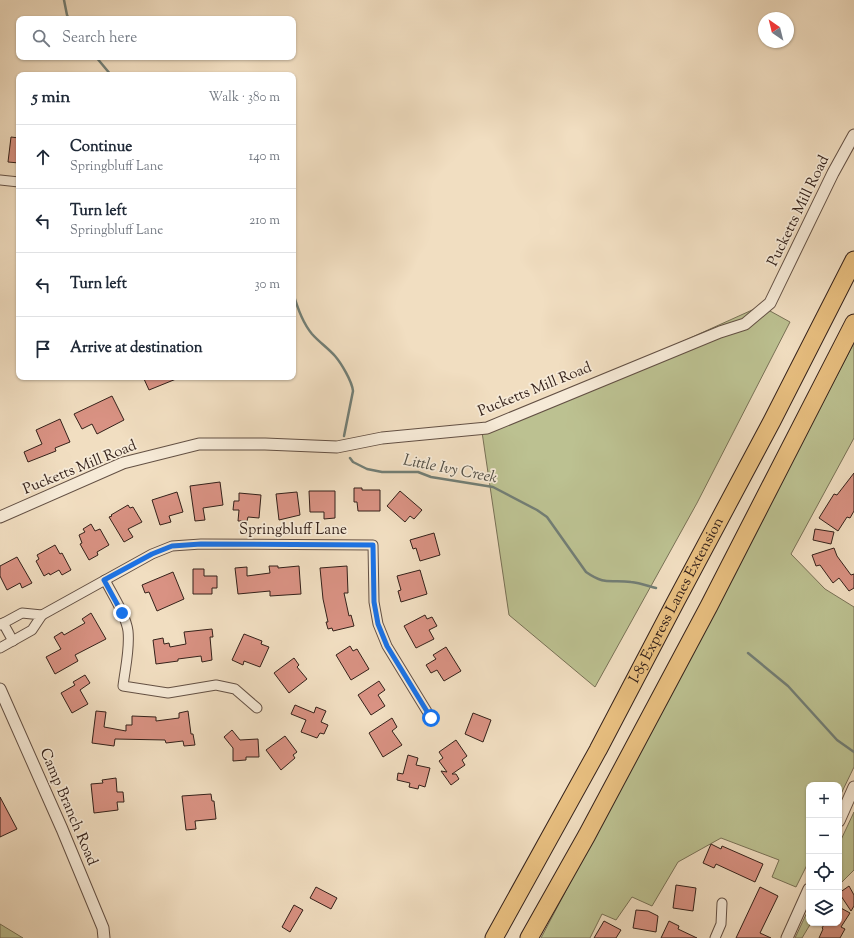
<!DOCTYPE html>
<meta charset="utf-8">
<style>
body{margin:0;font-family:"Sorts Mill Goudy",serif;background:#f2f2f3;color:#1f2937}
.controls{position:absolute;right:12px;bottom:12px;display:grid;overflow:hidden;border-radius:8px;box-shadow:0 1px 3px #0004}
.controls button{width:36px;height:36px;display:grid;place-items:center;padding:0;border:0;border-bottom:1px solid #e0e1e3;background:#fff;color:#1f2937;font:20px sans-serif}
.compass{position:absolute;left:758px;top:12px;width:36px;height:36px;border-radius:50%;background:#fff;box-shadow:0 1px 3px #0004;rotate:325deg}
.stop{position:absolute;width:12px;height:12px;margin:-9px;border:3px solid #1a73e8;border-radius:50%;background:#fff}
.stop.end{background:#1a73e8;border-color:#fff;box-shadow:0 1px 4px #0008}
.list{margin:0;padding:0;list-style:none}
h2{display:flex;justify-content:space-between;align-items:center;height:52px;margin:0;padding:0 16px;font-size:17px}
h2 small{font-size:13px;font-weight:400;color:#747a83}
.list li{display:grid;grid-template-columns:26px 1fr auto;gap:12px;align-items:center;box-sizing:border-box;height:64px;padding:0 16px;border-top:1px solid #e0e1e3}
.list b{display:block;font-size:15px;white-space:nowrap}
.list p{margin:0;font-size:13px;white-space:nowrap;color:#747a83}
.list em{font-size:13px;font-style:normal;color:#747a83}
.icon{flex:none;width:22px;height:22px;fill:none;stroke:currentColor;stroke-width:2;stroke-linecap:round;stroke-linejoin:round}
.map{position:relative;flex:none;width:854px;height:938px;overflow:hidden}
.search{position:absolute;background:#fff;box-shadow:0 1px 3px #0004;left:16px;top:16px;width:280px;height:44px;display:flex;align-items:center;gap:10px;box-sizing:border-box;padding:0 14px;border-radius:8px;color:#747a83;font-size:15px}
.panel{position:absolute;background:#fff;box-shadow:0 1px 3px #0004;left:16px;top:72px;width:280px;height:308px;border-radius:8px}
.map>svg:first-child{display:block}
.green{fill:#bcc191;stroke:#787156}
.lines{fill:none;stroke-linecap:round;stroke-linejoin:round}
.stream{stroke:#727e75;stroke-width:2.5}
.building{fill:#d99283;stroke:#34211a}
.minor-casing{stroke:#635044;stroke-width:11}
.tertiary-casing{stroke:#635044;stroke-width:13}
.motorway-casing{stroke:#34211a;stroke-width:19}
.minor{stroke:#f6ead7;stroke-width:9}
.tertiary{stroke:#f6ead7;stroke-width:11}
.motorway{stroke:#e8bf80;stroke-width:17}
.route{stroke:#1a73e8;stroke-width:5}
.labels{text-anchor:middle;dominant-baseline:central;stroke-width:3.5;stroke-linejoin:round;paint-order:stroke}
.street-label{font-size:15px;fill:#34211a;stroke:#f6ead7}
.water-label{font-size:16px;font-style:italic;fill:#535047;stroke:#f6ead7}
</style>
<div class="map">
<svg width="854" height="938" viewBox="0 0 854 938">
<rect width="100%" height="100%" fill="#f1dec1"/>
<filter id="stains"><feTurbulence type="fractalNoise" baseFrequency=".005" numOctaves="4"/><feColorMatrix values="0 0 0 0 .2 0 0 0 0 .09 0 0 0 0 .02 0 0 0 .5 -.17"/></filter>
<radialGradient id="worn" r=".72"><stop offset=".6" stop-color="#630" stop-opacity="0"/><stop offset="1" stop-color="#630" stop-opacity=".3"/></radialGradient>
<g class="green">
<path d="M761,306L790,322L697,503L595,687L509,615L482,432Z"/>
<path d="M854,343V438L791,554L825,589L854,607V767L839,798V785H809V861L796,887L772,877L779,860L721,838L678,862L652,906L632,897L616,920L602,914L590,938H541Z"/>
<path d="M854,812V870L839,885V844Z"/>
<path d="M809,908V923H811L802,938H795Z"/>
<path d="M0,924L23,938H0Z"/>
</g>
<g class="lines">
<g class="stream">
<path d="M64,0L67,15L69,19"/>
<path d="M96,57L111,75"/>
<path d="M293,292C297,307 302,322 312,334C319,342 328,348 335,356C341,363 352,381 353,391L344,436"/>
<path d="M350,458L353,462L367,469L382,472H418L431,477L493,487L537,510L547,517L586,572C606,586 610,579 631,582C640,583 648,586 656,588"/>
<path d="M748,653L788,686L837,740L854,752"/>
</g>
</g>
<g class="building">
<path d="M11,137L19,138V163L8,162Z"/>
<path d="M150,377H181L149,390L144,379Z"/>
<path d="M112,396L124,420L97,434L92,424L82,429L74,414Z"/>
<path d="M60,419L70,442L55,448L56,451L28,462L24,452L42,444L36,430Z"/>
<path d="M854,473V511L850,518L847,517L838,531L819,518L834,494L837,495Z"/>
<path d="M220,482L223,505L203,508L205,520L195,521L190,486Z"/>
<path d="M354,488H362V490H380V511H358L357,502H354Z"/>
<path d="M309,491H335V518L324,519V512H310Z"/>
<path d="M400,491L422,510L414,519L410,516L405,522L387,506Z"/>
<path d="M177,492L183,512L169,516L171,522L160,525L152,500Z"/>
<path d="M297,492L300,515L279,520L276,494Z"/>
<path d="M239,493L261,495L259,518L248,517L247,521H238L239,510H233L234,501H239Z"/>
<path d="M128,505L130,508L133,507L142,522L128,529L133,537L124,542L109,517L112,516L111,515Z"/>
<path d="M91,524L95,531L100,529L109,545L97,552L98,555L89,560L80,544L82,543L79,535L85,532L83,529Z"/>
<path d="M815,529L834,532L831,544L813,540Z"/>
<path d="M434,533L440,555L420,561L416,548L413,549L410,540Z"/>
<path d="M55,545L60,554L62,553L71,570L62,575L59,570L50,575L49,573L44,576L36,561L39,559L37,555Z"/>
<path d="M834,548L837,556L851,575L854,574V588L849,591L839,578L833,583L820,565L816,566L812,555Z"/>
<path d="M17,557L32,583L22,588L20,583L7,590L0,576V566Z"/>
<path d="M269,566H278V568L299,566L301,594L270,596V591L238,594L235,568L247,567V576L270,573Z"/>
<path d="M347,566L348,593H344L349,616L351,615L354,626L333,631L332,628L328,629L326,622H328L323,599L320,568Z"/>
<path d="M193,569H204V576H217V588H212V594H193Z"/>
<path d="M420,570L427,594L401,602L398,591L401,590L397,576Z"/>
<path d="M173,572L184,599L157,611L149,592L145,593L142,585Z"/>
<path d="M91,613L106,639L75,655L78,661L55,674L46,657L61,649L54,637L62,632L64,635L85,623L82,619Z"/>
<path d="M425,615L427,619L432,617L437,626L429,630L434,639L416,648L404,626Z"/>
<path d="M212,629L213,637H210L212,660L202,662L201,656L178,659V661L156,664L153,640L163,638L164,644L169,643L170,647L186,644L184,632Z"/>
<path d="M244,634L262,641L261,644L269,647L260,667L244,661L243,665L232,660Z"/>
<path d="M350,646L353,651L357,649L369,669L351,680L336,655Z"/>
<path d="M446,647L461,671L444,681L437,670L431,673L426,665L436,659L433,655Z"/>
<path d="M294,658L299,665L297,667L307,679L289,693L274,673Z"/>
<path d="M85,675L90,683L80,690L88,704L72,713L61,693L75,685L73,682Z"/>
<path d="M379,681L385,690L378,695L385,706L371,715L358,695Z"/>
<path d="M295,705L314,713L316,707L326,711L321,722L328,725L324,734L320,733L317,738L301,732L306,720L291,714Z"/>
<path d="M96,711L106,712L104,727L126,731V725H132V716L156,717V721L179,718V713L188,711L191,734H193L195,745L184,746L183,741L166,743L165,740L115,739L114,746L92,743Z"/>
<path d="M473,713L491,720L483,742L465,734Z"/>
<path d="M392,718L397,727L392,731L402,745L383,757L369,733Z"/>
<path d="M232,730L240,740L258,739L259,757H246V760L233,761V748L224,737Z"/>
<path d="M285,736L297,752L293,755L295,758L281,770L266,750Z"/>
<path d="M456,740L467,756L462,760L465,765L452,774H456L459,779L451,785L441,771L447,772L439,761L443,758L439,752Z"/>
<path d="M408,755L418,758L416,765L430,768L425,787L419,785L418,789L409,787L410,783L397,780L398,773L403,774Z"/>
<path d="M116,778L117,792H123L124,802H117L118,810L94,813L91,784L103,783L102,780Z"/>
<path d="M211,794L212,801H214L216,819L195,821L196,829L186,830L182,796Z"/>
<path d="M0,797L17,829L0,837Z"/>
<path d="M711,844L721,849L722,846L763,864L755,882L716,864L714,868L703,863Z"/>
<path d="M676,885L696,888L693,911L673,908Z"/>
<path d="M849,886L854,895V906L851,911L839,893Z"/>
<path d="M316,887L337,898L331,909L310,898Z"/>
<path d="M760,887L778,896L760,933L771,938H736Z"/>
<path d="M294,905L303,910L290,932L282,927Z"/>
<path d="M839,907L850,913L841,927L845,929L840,938H819L823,929L822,928L825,923H839Z"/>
<path d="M636,910L648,911L658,916L656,932L633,928Z"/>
<path d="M604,921L621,930L616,938H594Z"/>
<path d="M669,921L679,926L678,929L697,938H661Z"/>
</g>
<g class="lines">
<defs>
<g id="minor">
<path d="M0,180L19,182"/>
<path d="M105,580C112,594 126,615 128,631C130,649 125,669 123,686L168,693L216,685L235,689L257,708"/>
<path d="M42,615L152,554L172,546L201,544L373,545L374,602L378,624L387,646L431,718"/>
<path d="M3,623L13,641"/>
<path d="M0,625L22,613L42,615L32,630L0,648"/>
<path d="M715,938L721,924L722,903"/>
</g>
<g id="tertiary">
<path d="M0,517L123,463L199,444H265L337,447L382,438L487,428L720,332L745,324L770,303L833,173L854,135"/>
<path d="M0,689L62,829L103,928L104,938"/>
<path d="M839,821L854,787"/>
<path d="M787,938L809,889"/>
</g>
<g id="motorway">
<path id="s1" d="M494,938L598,750L676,601L772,421L854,260"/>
<path d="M529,938L587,835L709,606L854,323"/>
</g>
</defs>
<use href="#minor" class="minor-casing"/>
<use href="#tertiary" class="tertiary-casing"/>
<use href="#motorway" class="motorway-casing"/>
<use href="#minor" class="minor"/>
<use href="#tertiary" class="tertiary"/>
<use href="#motorway" class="motorway"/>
</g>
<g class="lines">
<path class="route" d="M122,613L104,580L152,554L172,546L201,544L373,545L374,602L378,624L387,646L431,718"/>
</g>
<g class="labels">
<g class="street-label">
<text transform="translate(799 211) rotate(-64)">Pucketts Mill Road</text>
<text transform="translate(535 390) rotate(-22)">Pucketts Mill Road</text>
<text transform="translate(80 468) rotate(-22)">Pucketts Mill Road</text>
<text x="293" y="530">Springbluff Lane</text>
<text stroke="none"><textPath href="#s1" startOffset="384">I-85 Express Lanes Extension</textPath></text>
<text transform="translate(68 807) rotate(67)">Camp Branch Road</text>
</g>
<g class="water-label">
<text transform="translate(450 470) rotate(11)">Little Ivy Creek</text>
</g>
</g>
<rect width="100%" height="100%" filter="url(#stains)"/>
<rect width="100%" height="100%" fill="url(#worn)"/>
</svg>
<div class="controls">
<button>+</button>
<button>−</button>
<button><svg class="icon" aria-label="locate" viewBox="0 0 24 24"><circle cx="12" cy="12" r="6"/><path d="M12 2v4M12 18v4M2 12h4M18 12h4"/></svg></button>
<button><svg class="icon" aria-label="layers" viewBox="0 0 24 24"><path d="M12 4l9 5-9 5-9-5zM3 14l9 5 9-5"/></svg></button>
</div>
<svg class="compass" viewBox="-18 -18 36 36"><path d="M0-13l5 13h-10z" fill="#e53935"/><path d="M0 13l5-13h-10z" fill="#747a83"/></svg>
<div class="stop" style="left:431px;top:718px"></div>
<div class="stop end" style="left:122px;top:613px"></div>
<div class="search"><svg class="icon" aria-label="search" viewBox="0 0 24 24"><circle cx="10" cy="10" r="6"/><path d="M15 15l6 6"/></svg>Search here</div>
<section class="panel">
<h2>5 min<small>Walk · 380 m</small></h2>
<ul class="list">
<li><svg class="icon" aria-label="ahead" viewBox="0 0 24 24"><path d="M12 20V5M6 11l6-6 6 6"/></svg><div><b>Continue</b><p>Springbluff Lane</p></div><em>140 m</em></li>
<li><svg class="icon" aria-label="left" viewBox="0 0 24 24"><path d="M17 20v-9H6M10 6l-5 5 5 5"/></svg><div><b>Turn left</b><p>Springbluff Lane</p></div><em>210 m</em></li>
<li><svg class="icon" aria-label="left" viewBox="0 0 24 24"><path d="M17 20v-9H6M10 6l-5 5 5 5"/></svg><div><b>Turn left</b></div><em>30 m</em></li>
<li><svg class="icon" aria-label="arrive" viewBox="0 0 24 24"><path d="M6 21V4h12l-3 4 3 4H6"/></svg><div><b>Arrive at destination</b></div></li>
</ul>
</section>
</div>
